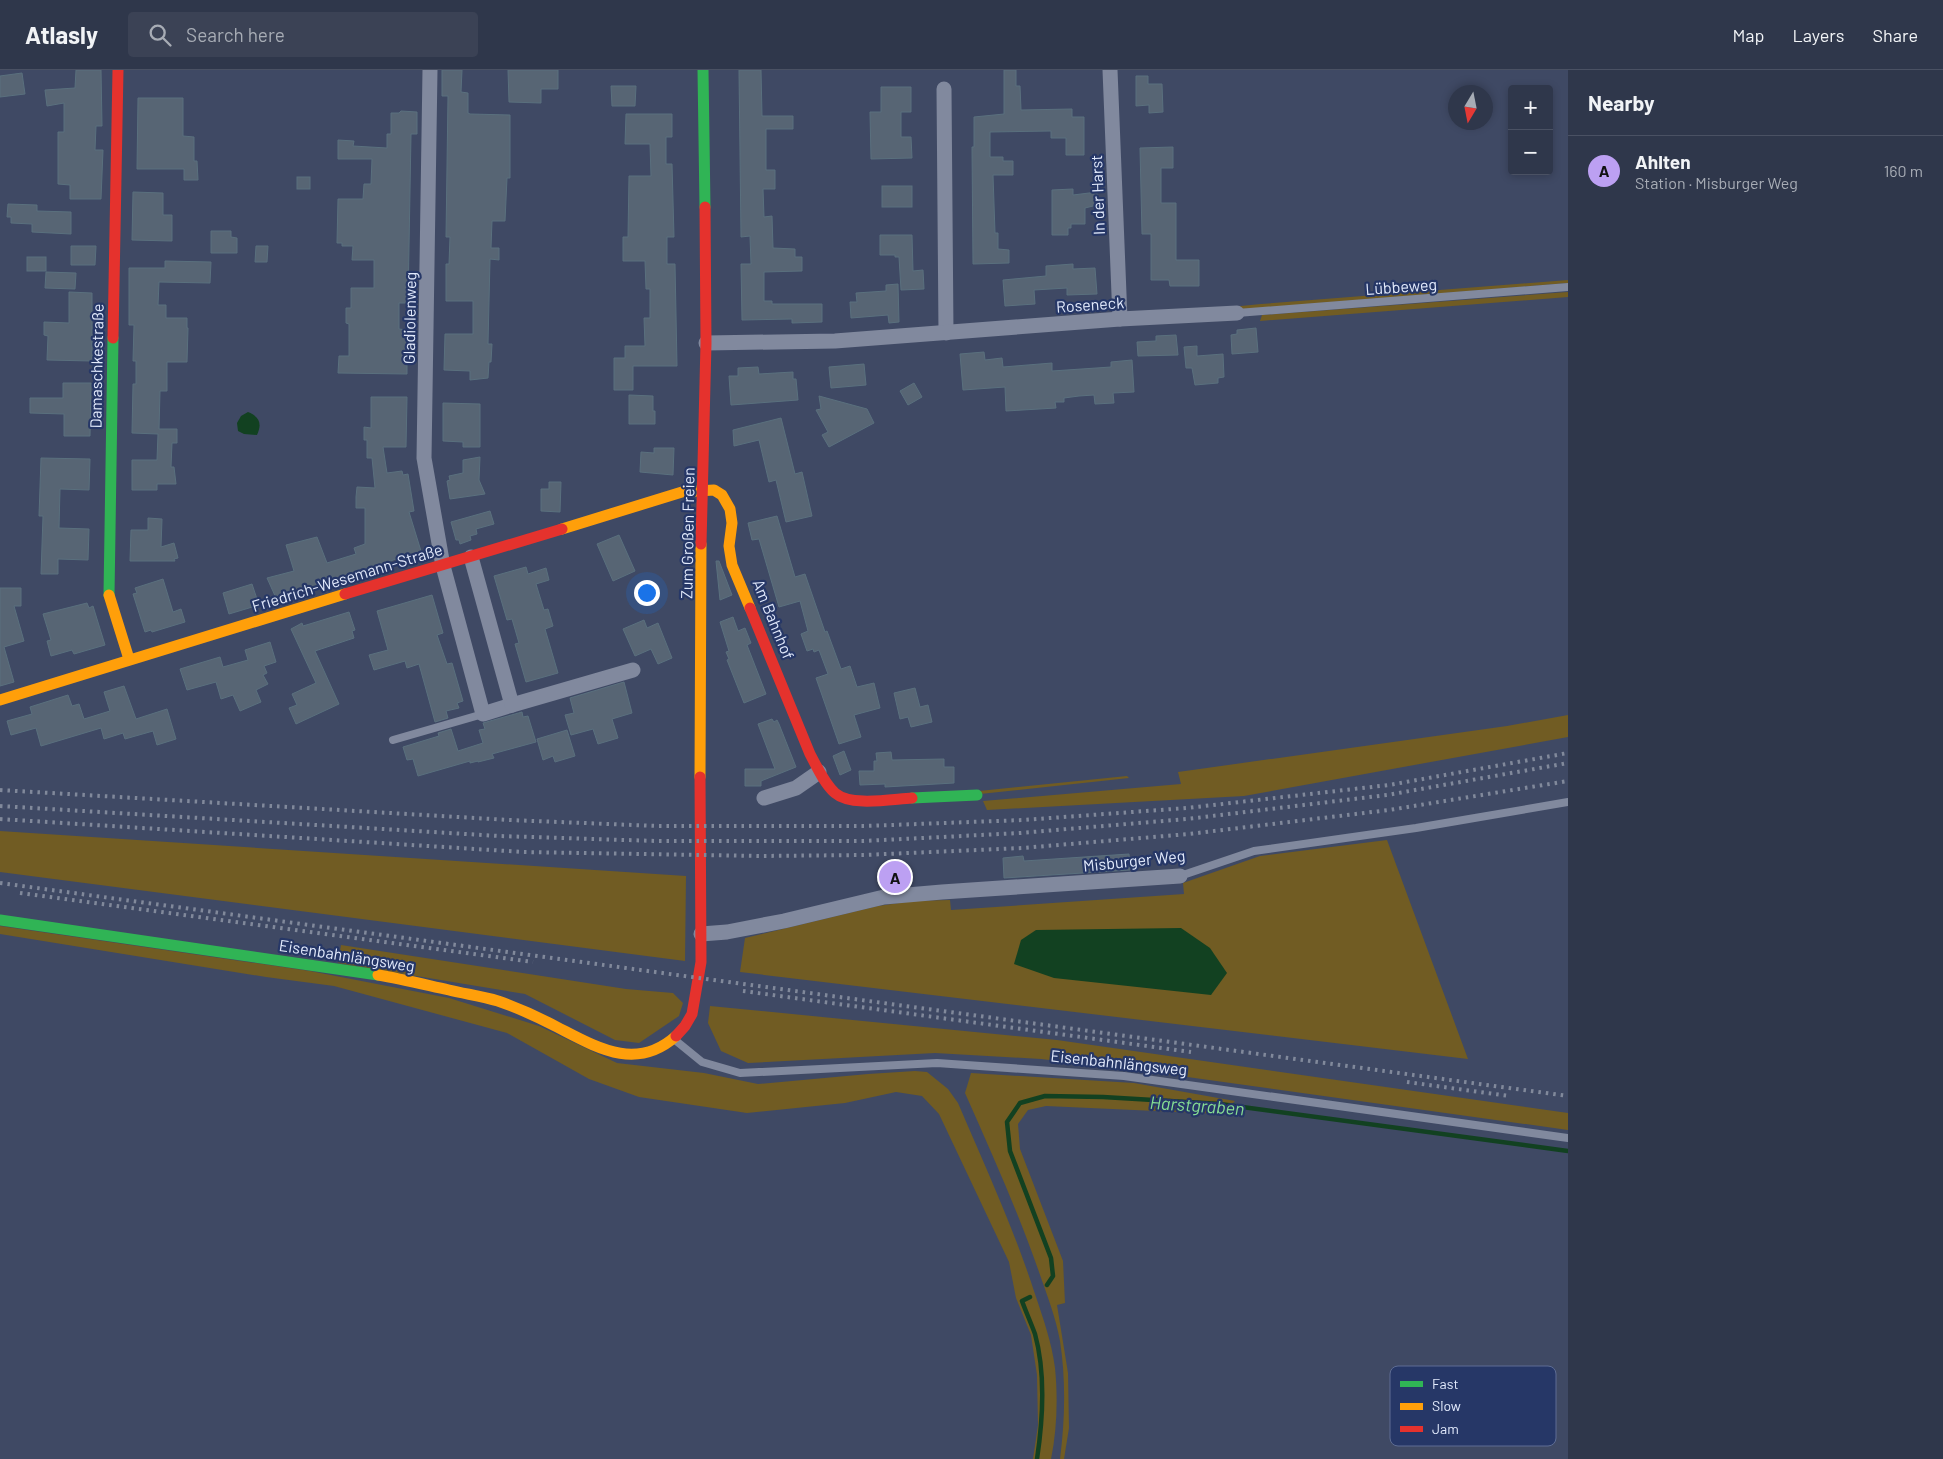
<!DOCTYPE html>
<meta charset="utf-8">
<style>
body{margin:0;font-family:Barlow,sans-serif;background:#3b4255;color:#f1f3f6}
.controls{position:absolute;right:15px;top:15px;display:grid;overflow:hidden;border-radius:5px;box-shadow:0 2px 8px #0003}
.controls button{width:45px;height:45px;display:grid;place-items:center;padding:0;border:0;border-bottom:1px solid #4a5163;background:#2f374b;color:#f1f3f6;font:25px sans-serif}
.compass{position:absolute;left:1448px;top:15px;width:45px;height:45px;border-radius:50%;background:#2f374b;box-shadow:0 2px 8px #0003;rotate:190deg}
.you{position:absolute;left:646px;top:522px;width:18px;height:18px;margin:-12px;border:4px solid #fff;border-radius:50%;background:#1a73e8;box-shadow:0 0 0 8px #1a73e833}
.badge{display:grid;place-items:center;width:32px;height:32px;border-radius:50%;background:#bca0f2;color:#111;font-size:16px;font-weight:700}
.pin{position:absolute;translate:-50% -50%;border:2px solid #fff;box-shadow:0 1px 5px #0006}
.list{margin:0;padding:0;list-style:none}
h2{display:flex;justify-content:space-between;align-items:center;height:65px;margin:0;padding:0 20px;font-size:21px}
h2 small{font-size:16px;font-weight:400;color:#a7acb5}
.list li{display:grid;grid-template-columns:32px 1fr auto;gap:15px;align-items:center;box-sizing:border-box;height:70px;padding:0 20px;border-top:1px solid #4a5163}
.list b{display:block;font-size:19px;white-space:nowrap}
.list p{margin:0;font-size:16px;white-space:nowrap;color:#a7acb5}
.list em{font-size:16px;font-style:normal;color:#a7acb5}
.icon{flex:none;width:28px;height:28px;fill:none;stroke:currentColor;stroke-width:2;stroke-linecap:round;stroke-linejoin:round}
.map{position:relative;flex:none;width:1568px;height:1389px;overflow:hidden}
header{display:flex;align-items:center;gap:30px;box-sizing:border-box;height:70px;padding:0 25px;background:#2f374b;border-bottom:1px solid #4a5163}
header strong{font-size:24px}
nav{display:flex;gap:28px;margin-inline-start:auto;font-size:18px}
.search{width:350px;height:45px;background:#3b4255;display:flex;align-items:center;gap:12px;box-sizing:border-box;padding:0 18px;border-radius:5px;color:#a7acb5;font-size:19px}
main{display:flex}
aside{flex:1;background:#2f374b}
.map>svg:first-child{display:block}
.green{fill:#715c23}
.water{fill:#124121}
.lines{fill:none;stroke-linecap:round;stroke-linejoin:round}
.stream{stroke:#124121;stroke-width:4.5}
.building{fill:#576574;stroke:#5a707e}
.lane{stroke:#81899e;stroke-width:8}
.street{stroke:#81899e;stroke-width:15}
.fast{stroke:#30b455;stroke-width:11}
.slow{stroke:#ff9f0a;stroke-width:11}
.jam{stroke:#e5322d;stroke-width:11}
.rail{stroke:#81899b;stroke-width:4;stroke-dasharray:2.5 5;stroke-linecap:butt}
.labels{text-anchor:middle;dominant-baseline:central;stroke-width:4.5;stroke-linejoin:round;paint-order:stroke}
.street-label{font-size:16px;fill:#e2eafc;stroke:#263767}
.water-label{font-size:18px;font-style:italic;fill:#87de93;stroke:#263767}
.key{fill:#263767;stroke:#5e6d94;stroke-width:1}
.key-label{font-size:14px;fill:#e2eafc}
</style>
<header>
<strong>Atlasly</strong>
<div class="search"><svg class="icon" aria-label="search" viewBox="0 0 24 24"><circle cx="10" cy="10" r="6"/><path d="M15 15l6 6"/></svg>Search here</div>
<nav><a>Map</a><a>Layers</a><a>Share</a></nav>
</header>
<main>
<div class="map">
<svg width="1568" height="1389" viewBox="0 0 1568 1389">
<rect width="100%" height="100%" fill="#3f4964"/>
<g class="green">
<path d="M1568,210V213L1232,240L1231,237L1261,234Z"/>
<path d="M1568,222V227L1260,251L1262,245Z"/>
<path d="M1568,645V667L1244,726L987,740L983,731L1181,714L1178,702L1507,656Z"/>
<path d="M1127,706L1129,708L980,724L979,721Z"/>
<path d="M0,761L686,806L685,891L0,802Z"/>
<path d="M1387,770L1468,989L740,902L745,868L878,836L914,831L950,830L951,840L1184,824L1183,813L1260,786Z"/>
<path d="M0,856L310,901L449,928L539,956L617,993L704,1003L758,1014L868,1004L915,1001L927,1002L948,1019L958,1033C985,1096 1014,1159 1035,1224C1043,1248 1052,1273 1055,1298C1058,1327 1057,1360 1051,1389H1033L1038,1355L1037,1305L1031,1265L1016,1228L1009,1192L939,1044L922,1026L896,1022L845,1033L747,1043L639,1027L589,1009L507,963L334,916L266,907L0,864Z"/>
<path d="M341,875L626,919L673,923L683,933L679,946L639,973L615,970L525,924L338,893Z"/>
<path d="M710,936L1057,970L1568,1043V1060L1137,1000L1041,989L935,983L748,993L721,981L708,953Z"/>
<path d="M971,1003L1134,1013L1235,1031L1222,1044L1046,1036L1028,1040L1018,1054L1020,1079L1063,1191L1065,1233L1057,1235L1068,1303L1069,1358L1064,1389H1060C1065,1350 1066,1310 1060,1271C1056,1248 1047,1225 1039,1202C1018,1141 991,1082 965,1023Z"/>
</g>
<g class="water">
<path d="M248,342C260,347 262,354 257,365L244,364L238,361L237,353L241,346Z"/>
<path d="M1181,858L1210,878L1227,903L1211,925L1054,908L1014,894L1021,870L1036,860Z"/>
</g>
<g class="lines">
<g class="stream">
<path d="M1047,1215L1053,1206L1051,1188L1010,1081L1007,1052L1020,1033L1045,1026L1103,1027L1220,1034L1568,1081"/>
<path d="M1030,1227L1022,1231C1026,1242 1031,1253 1035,1264C1046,1304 1043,1349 1037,1389"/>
</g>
</g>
<g class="building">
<path d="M76,0H101L102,56H96L95,80H103L101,129H70V115L58,114V62H64V33L47,36L45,20L75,18Z"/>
<path d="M442,0H462L461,22L468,23V43L470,44L510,45V108H507L505,151H492L491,178H499V190L490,189L488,274H492L491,292H489L488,308L470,310V301L444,300L445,264H473V231H446V194H449L450,167H446L448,26H442Z"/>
<path d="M508,0H558V19H541V33L509,32Z"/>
<path d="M739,0H761L762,46H793V59H766V100H775V119H763L764,147L772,146L773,178L795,179V187H802V201L764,202V231H772V234H822V252L792,253V249L742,250L741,194H751L750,166L741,167Z"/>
<path d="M1004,0H1016V16H1020L1021,40L1072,39V47H1084V85H1066V68H1051V61L990,62V87H1003V91H1013V105H993L995,163H998V179L1009,180V193L973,194L972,77H974V47L1004,44Z"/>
<path d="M22,3L25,24L0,27V6Z"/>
<path d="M1136,6H1148V14H1162L1163,42L1149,43V35L1136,36Z"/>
<path d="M611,16H636L635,36H612Z"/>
<path d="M881,17H911V42H901V67H911L912,88L871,89L870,42H881Z"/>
<path d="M138,28H183V66L194,67V91H197L198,110H184V99H137Z"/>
<path d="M401,41L417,42V64H411L408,233H399V259L407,260V304L338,303L339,286H349V254L346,253V238H351V218H374V190H352L353,176H342V173H337L338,129H363L364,114H371L372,89H338V70L354,71L353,76L387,78V64H391V43H399Z"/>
<path d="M626,44H672V67H666V94H672L674,167H667V194H675L677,296H633V320H614V288H625V276H645L644,248H650V219H646L645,191H623V167H628L629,106H651L650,74H625Z"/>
<path d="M1173,77V98H1161V133H1176V190H1199V216H1170L1169,210H1151V164H1142L1140,78Z"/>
<rect x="297" y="107" width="13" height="12"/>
<rect x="882" y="116" width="30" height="21"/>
<path d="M1073,119V125L1097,122V135L1085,138V154H1071V158H1068V165H1052V120Z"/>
<path d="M133,122L163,123V145H172V171L132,170Z"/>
<path d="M8,134L37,135V141L71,142V164L32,162V154L11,153V147H7Z"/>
<path d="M211,161H231V167L237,168V183H211Z"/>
<path d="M880,165H912L913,201L923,200L924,219L901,220L899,187H895V185H880Z"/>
<path d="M71,176H96L95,195H71Z"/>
<path d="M256,176H268L267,192H255Z"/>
<rect x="27" y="187" width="19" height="14"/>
<path d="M165,191L211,192L210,213L159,212L158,235H166V248H187V258H188L187,292H167V321H160L159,359H177V373H172L171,397H174L176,414H157V420H132V390H157L158,364L132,363L133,314H136V291H133L134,255H129V198H165Z"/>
<path d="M1073,194V199L1095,198L1097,224L1067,225V218L1034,220L1035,234L1005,236L1003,210L1046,206V196Z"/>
<path d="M46,202L76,203L75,219L45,218Z"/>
<path d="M898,214L899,252L889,253L888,245L851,248L850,232H857L856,223L886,221V215Z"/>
<path d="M69,222L92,223V291L47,290L48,266L44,265V252L69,253Z"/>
<path d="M1256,258L1258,282L1232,284L1231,265L1237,264V260Z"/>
<path d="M1176,265L1178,285L1138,286L1137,272L1156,271V266Z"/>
<path d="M1197,276V286L1223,284L1224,307L1218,308V313L1195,315L1192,298H1186L1184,277Z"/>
<path d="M984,282L985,290L1002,288L1003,297L1052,293V301L1111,297V292L1132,290L1134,322L1113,323L1114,333L1095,334L1094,325L1079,326L1064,328V332H1055L1056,338L1006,341L1005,317L963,320L960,284Z"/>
<path d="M864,294L866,315L831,318L829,297Z"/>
<path d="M758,297L759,304L793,302V309H796L798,330L731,335L729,306H738V298Z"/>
<path d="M63,313H91L90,366H64V344L30,343V328H63Z"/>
<path d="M914,313L922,327L908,335L900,321Z"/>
<path d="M629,325L653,326V341H655V354H629Z"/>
<path d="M819,326L867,339L874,353L829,377L822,365L828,362L816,340L821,339Z"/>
<path d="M371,327H407L406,377H383L387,403L402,401L403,405L408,404L414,441L409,442L421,481L418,482L419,486L406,490L405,486L370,498L371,501L276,528L267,508L294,501L286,475L317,467L327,493L356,484L354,478L365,474V438H356V427L357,417L375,418L372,388H367V370H364V357L371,358Z"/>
<path d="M443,333L480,334V377H463V372L443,371Z"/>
<path d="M781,348L795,404L802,402L812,446L786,452L776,410L769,412L759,370L734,376L733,360Z"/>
<path d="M654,378H674L673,405L640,402L641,382L654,383Z"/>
<path d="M480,387L479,410L485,424L450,429L447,411L450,410L449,406L463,403V390Z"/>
<path d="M41,388L90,389L89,420L60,419L59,458L89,459L88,490L58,489V504H41L43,446H39Z"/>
<path d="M549,412H561L560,442L541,441V419H549Z"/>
<path d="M490,441L494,454L476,459L477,464L470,466L471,470L460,474L459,470H456L451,452Z"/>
<path d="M777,446L795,507L805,504L825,562L827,561L841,599L850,596L857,617L874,613L880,638L854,645L861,667L839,674L816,608L828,604L819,580L814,582L813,579L807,581L801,564L808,561L800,531L779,537L759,469L752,470L748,453Z"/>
<path d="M148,448L162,449L161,477L174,473L178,488L174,489L175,491H130L131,460H148Z"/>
<path d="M619,465L635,501L613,511L597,474Z"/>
<path d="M716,491H719L732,525L720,530Z"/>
<path d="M526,497L528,504L546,498L549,510L536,514L544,540L548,539L553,556L545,559L558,603L526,612L515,574L519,573L512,549L507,550L494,506Z"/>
<path d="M163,509L173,542L181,539L185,552L152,562L151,560L145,562L133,524L137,523L135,518Z"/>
<path d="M252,514L259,535L229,544L223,523Z"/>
<path d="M0,518H21V536H14L24,571L4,577L14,612L0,616Z"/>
<path d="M432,525L443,563L437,565L447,594L452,593L463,631L457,633L459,638L446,641L448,648L435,652L419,594L407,598L405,591L374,600L369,585L388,580L377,541Z"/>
<path d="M87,533L89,538L93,536L105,575L74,584L72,580L51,586L47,571L51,570L43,544Z"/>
<path d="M349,542L355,560L352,561L354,568L315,581L339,634L296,654L289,638L297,635L292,624L316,613L291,559L302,553L303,556Z"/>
<path d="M733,547L738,561L745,558L751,573L747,575L766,624L744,633L727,590L729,589L726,582L729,581L720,552Z"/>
<path d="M644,550L647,558L658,553L672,588L658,594L651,579L635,586L623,559Z"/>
<path d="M270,572L276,592L264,596L267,603L263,605L268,614L256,620L261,632L240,641L233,625L221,629L216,612L187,620L180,599L220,587L223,597L248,590L245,580Z"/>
<path d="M624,612L632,643L612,649L618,668L598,674L593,659L571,665L565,645L574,643L570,628Z"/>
<path d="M124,616L136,649L167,639L176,669L157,675L153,661L125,669L123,663L104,669L101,658L41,676L36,658L11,665L7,651L32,644L30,637L68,625L72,636L79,634L84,649L110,641L104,622Z"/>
<path d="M915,618L920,637L928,635L932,652L911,657L908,647L900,649L894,623Z"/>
<path d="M522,642L523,647L528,646L536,672L492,684L494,688L478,692V691L470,693V691L418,706L413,689L407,690L403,677L439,666L438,663L451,659L458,681L483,673L479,660L485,659L483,653Z"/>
<path d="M772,649L774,652L777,650L779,654L796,697L761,711V716H745V699H775L758,654Z"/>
<path d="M567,660L575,686L555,692L553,686L543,690L537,669Z"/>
<path d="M844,681L851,700L840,705L833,686Z"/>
<path d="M891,682L892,690L944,689V697H954V713L885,717V714L860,715L859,701H874V691H877L876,683Z"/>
<path d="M1129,784L1130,800L1004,808L1003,788L1023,786L1024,791Z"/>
</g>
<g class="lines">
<g class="lane">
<path d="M1237,243L1568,217"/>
<path d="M393,670L483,644"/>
<path d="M1180,806L1254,781L1416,758L1568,732"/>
<path d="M675,970L702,992L740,1003L937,993L1124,1006L1568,1068"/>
</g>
<g class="street">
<path d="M430,0L424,388L443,496L483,644L512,635L471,487"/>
<path d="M1110,0L1120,249"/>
<path d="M944,19L946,263"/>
<path d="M706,273L835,271L1120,249L1237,243"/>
<path d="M512,635L633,600"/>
<path d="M764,728L796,718L819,702"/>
<path d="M701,864L727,862L784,851L884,827L942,822L1180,806"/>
</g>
<g class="fast">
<path d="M703,0L705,137"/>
<path d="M109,525L113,268"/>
<path d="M912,728L977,725"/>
<path d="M0,850L378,905"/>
</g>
<g class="slow">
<path d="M562,459L682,422L714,420L722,425L730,439L732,453L729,476L732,495L750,538"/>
<path d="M109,525L129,589"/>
<path d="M0,630L345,524"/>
<path d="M700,707L701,474"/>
<path d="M378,905C402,909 426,915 449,920C465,924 482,926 498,931C518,938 538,947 557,957C596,977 636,1002 676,966"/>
</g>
<g class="jam">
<path d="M113,268L118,0"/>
<path d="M701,474L706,273L705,137"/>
<path d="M345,524L562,459"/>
<path d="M750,538L810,684C817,697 824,713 835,723C851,737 892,729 912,728"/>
<path d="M676,966L685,956L692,944L701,892L700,707"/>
</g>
<g class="rail">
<path d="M0,720L509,750L658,756H865L1023,750L1187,738L1389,715L1568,683"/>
<path d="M0,736L499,766L657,771H864L1020,763L1187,749L1387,725L1568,693"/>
<path d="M0,749L523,782L761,786L864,785L1022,778L1189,764L1389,740L1568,711"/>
<path d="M0,813L1568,1026"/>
<path d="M20,823L533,892"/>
<path d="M743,921L1191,982"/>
<path d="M1407,1012L1509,1026"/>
</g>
</g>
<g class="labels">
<g class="street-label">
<text transform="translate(1097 125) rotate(-92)">In der Harst</text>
<text transform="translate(1401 216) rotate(-4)">Lübbeweg</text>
<text transform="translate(1090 234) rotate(-4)">Roseneck</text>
<text transform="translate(409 248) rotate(-89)">Gladiolenweg</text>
<text transform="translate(96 296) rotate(-89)">Damaschkestraße</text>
<text transform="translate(687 463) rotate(-89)">Zum Großen Freien</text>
<text transform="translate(347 507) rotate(-17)">Friedrich-Wesemann-Straße</text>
<text transform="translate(774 549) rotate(68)">Am Bahnhof</text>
<text transform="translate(1134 790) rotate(-6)">Misburger Weg</text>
<text transform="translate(347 885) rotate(9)">Eisenbahnlängsweg</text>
<text transform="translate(1119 992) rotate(6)">Eisenbahnlängsweg</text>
</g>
<g class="water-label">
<text transform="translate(1197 1035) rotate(4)">Harstgraben</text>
</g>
</g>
<rect x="1390" y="1296" width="166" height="80" rx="8" class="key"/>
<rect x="1400" y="1311" width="23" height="6" fill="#30b455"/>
<rect x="1400" y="1333" width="23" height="7" fill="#ff9f0a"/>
<rect x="1400" y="1356" width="23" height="6" fill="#e5322d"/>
<g class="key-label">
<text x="1432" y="1319">Fast</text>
<text x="1432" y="1341">Slow</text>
<text x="1432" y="1364">Jam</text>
</g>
</svg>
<div class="controls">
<button>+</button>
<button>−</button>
</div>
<svg class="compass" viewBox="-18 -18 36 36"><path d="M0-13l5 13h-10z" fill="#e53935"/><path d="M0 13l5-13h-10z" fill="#a7acb5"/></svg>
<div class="you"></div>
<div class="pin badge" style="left:895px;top:807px">A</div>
</div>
<aside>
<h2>Nearby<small></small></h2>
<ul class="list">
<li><span class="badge">A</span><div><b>Ahlten</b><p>Station · Misburger Weg</p></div><em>160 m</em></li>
</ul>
</aside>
</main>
